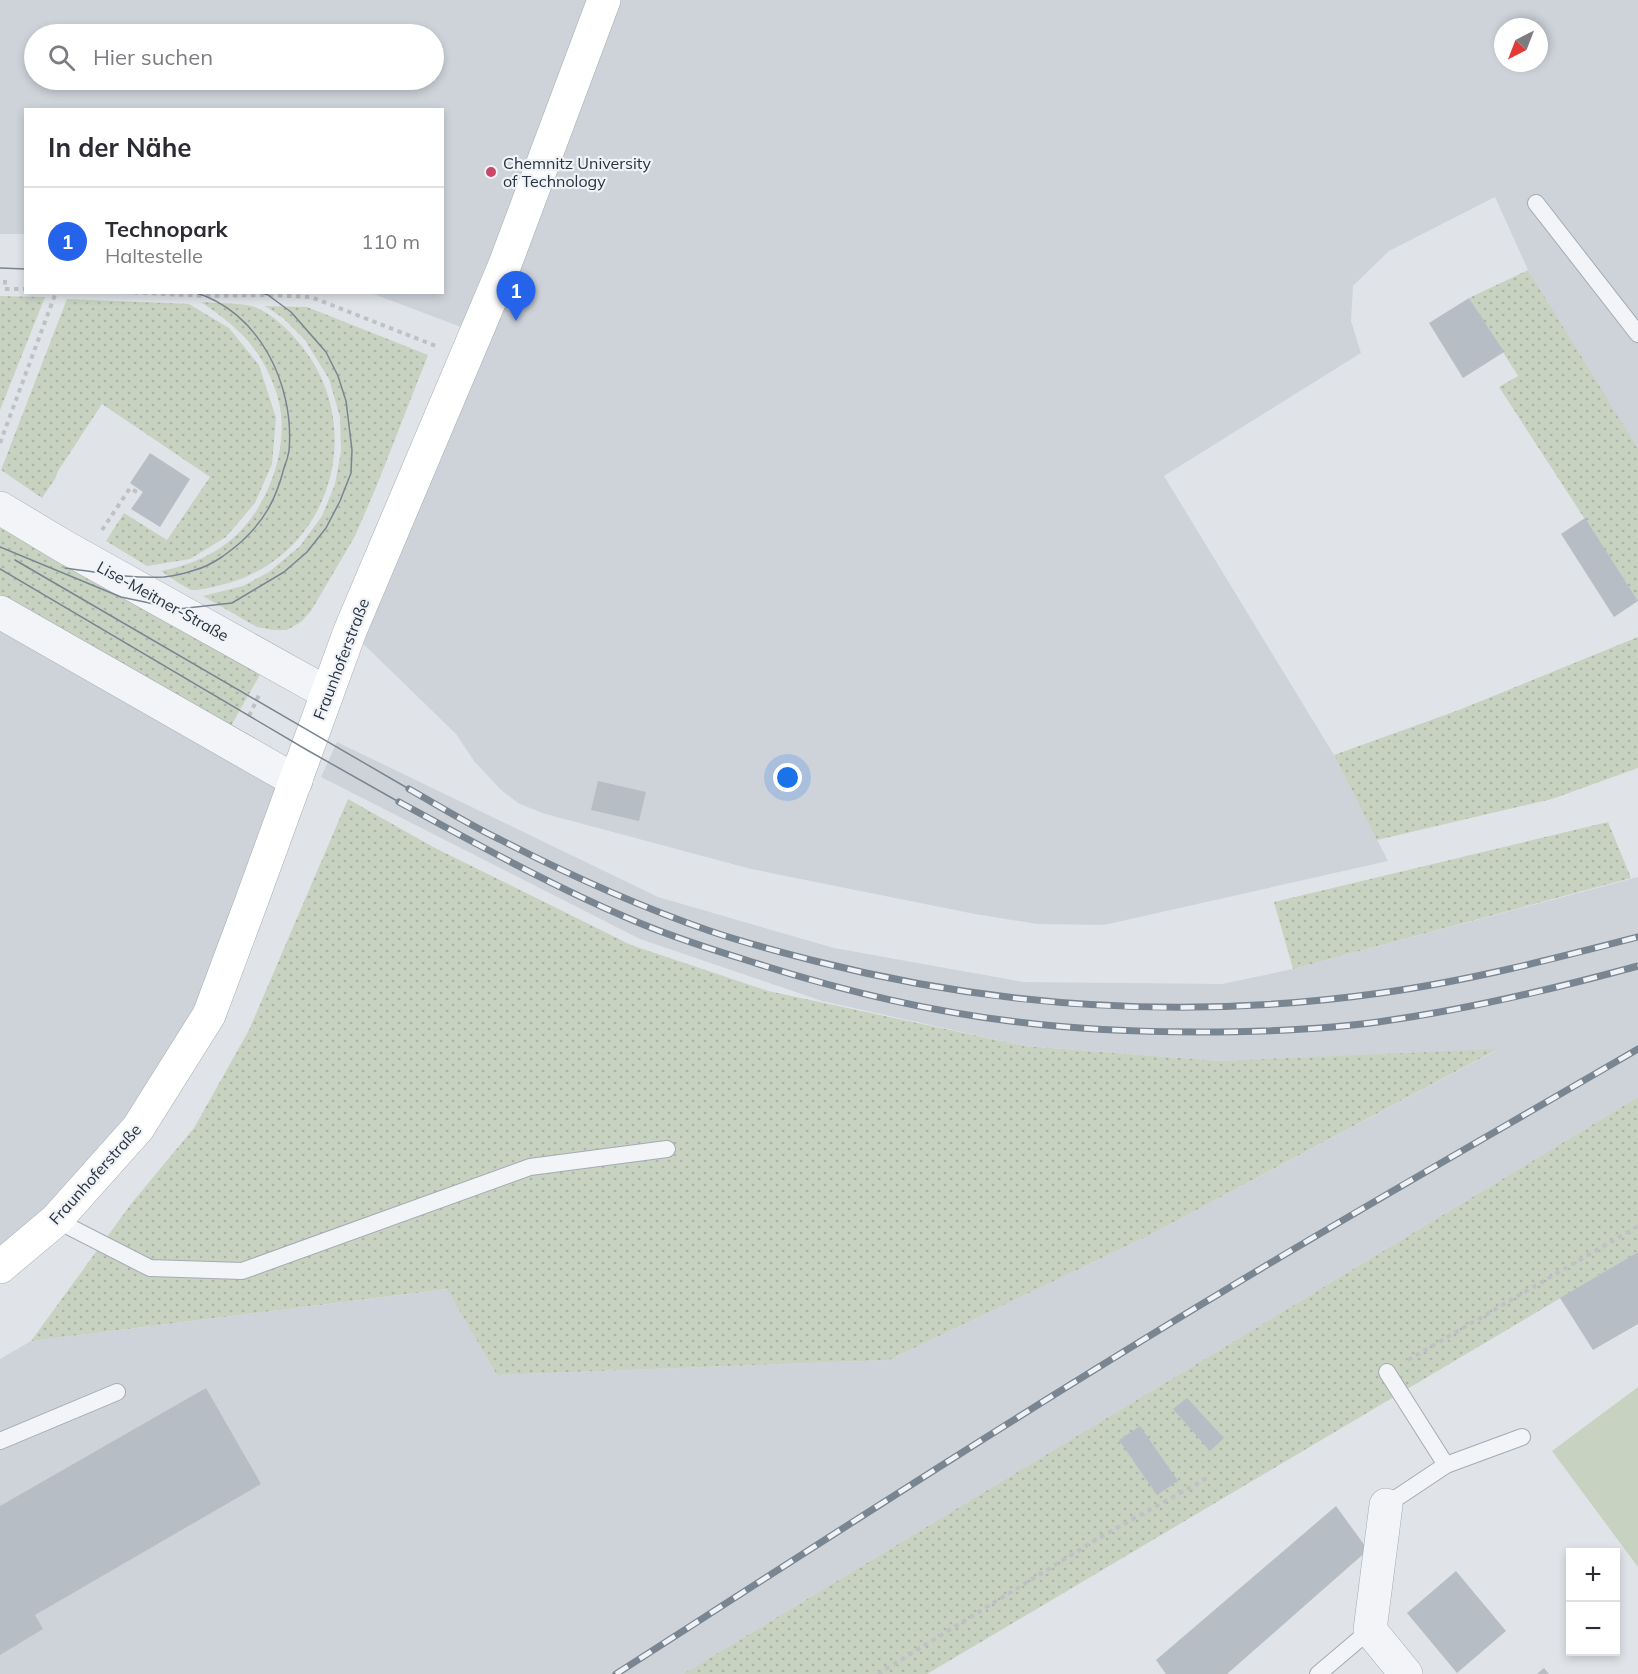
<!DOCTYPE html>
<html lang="de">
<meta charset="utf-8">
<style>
body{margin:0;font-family:Mulish,sans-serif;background:#f7f7f7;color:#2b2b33}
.controls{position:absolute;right:18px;bottom:18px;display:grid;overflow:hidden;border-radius:0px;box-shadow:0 3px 9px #0003}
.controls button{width:54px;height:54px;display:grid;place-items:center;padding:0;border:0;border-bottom:2px solid #e1e1e2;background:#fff;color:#2b2b33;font:30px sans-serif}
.compass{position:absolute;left:1494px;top:18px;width:54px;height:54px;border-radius:50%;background:#fff;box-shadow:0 3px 9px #0003;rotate:222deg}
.you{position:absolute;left:788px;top:778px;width:21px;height:21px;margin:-15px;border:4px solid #fff;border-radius:50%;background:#1a73e8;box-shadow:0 0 0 9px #1a73e833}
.badge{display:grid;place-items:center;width:39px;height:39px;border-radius:50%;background:#2563eb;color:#fff;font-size:20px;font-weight:700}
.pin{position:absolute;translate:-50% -50px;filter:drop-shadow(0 2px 3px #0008)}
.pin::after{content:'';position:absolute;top:32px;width:21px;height:18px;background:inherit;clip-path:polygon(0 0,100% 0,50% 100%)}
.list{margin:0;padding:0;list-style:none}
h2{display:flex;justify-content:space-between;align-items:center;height:78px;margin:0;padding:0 24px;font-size:26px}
h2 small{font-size:20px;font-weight:400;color:#7c7c81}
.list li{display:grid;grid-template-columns:39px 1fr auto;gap:18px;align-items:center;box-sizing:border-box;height:108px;padding:0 24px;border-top:2px solid #e1e1e2}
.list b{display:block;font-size:22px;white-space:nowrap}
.list p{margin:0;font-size:20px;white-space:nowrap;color:#7c7c81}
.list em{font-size:20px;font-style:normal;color:#7c7c81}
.icon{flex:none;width:33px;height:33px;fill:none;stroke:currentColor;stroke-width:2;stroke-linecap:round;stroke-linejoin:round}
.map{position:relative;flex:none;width:1638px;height:1674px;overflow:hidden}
.search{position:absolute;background:#fff;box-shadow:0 3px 9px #0003;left:24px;top:24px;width:420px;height:66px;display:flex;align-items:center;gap:15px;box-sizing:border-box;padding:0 21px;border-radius:33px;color:#7c7c81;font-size:22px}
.panel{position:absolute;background:#fff;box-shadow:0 3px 9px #0003;left:24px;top:108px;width:420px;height:186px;border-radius:0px}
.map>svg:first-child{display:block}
.built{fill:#ced3da;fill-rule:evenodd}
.grass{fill:url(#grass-dots)}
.park{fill:#c7d2c1}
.building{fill:#b7bdc5}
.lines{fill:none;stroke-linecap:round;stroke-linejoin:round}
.service-casing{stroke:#a5abb2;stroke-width:18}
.minor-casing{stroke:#a5abb2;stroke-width:34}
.secondary-casing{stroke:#a5abb2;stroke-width:34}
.path{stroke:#bec2c7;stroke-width:4;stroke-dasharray:4.5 4.5;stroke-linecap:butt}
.service{stroke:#f2f4f7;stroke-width:16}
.minor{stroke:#f2f4f7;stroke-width:33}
.secondary{stroke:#fff;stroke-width:33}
.tram{stroke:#798591;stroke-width:1.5}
.rail-casing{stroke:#798591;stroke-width:7}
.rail{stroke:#eff2f6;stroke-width:4.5;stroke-dasharray:14;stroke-linecap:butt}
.poi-dot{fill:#ca4767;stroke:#eff2f6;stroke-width:2}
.labels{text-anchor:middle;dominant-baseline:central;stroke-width:4.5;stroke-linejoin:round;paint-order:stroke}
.poi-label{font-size:16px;fill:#29333f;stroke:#eff2f6;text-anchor:start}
.street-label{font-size:16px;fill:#29333f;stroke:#eff2f6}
</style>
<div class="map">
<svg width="1638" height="1674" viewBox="0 0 1638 1674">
<defs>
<pattern id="grass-dots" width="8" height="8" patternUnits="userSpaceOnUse" patternTransform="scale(1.5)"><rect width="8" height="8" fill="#c7d2c1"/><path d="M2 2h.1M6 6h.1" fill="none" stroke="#abb5a7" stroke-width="1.8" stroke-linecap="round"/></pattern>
</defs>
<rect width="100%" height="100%" fill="#e0e4e8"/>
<g class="built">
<path d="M0,0H1638V454L1528,270L1495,197L1389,251L1353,286L1351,321L1361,353L1164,476L1334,755L1388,861L1104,925L1037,924L975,914L751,869L542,813L518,803L501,790L474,761L456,734L350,631L477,333L371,293L442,292V110H26L25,234H0ZM1503,27H1539V63H1503ZM34,34H434V80H34Z"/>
<path d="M0,612L296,781L252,900L138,1128L0,1267Z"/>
<path d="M337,742L658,897L834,948L1023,982L1222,984L1293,969L1638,877V1097L683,1674H0V1359L31,1341L448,1289L497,1375L889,1360L1150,1235L1497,1050L1220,1061L1025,1046L822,1001L640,939L321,777Z"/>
</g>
<g class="grass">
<path d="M1528,270L1638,449V601L1499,387L1518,376L1469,298Z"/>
<path d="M0,296L45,297L0,410Z"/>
<path d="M67,299L189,304L229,328L259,365L276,418L272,464L255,503L226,537L190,559L147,566L106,541L124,513L167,540L210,477L102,404L58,471L55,479L42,498L1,470Z"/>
<path d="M201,302C213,303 245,303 255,307C272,314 289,330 300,344C367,425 333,550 232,582C224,584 201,591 192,590C187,589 167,575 161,571C187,566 212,556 232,539C265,511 286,458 281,414C279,394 269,371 258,354C243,332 223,317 201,302Z"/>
<path d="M265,306L307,307L428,355L377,485L355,536L311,611L301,622L287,630H273L257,627L203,596L243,586L269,572L300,546L322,516L335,484L341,451L340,417L329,379L305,340L283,318Z"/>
<path d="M0,521L261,673L228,731L0,598Z"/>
<path d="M1638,637V768L1552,799L1377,840L1334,755L1459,710Z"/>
<path d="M348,799L433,847L631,945L768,991L1025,1046L1220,1061L1498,1049L1150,1235L889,1360L497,1375L447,1289L31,1341L131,1204L194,1128L249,1030Z"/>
<path d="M1608,822L1631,878L1293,969L1274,902Z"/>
<path d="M1638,1097V1252L927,1674H683Z"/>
</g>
<path class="park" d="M1638,1387V1567L1552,1451Z"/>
<g class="building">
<path d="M1469,298L1504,352L1463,378L1429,323Z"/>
<path d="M150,453L190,479L160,527L131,509L143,492L130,483Z"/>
<path d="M1585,518L1638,601L1614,617L1561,534Z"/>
<path d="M598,781L646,792L639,821L591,810Z"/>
<path d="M1638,1252V1324L1593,1350L1560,1298Z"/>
<path d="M206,1388L261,1484L35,1615L43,1629L0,1655V1506Z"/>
<path d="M1187,1398L1224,1438L1210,1451L1173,1409Z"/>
<path d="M1140,1426L1178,1481L1157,1495L1119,1440Z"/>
<path d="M1336,1506L1368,1550L1227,1674H1166L1156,1660Z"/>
<path d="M1456,1571L1506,1631L1457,1673L1407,1613Z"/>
<path d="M1544,1668L1549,1674H1537Z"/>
</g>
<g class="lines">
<defs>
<g id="service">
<path d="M1536,203L1638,334"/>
<path d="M56,1220L150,1268L242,1271L530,1167L667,1149"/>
<path d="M1387,1372L1446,1465"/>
<path d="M0,1441L117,1392"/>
<path d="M1386,1505L1446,1465L1522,1437"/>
<path d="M1318,1674L1370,1630"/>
</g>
<g id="minor">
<path d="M0,508L65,547L327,693"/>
<path d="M0,612L296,781"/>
<path d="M1386,1505L1370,1630L1406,1674"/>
</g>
<path id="secondary" d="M0,1267L56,1220L138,1128L209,1015L252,900L350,631L504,267L604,0"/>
</defs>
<use href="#service" class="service-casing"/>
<use href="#minor" class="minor-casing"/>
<use href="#secondary" class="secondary-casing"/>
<g class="path">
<path d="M5,280V289H26"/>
<path d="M125,292L207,296L268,295L311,297L436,346"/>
<path d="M0,443L56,292"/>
<path d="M102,530L130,488L140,494"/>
<path d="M249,716L260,693"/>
<path d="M1408,1360L1638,1226"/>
<path d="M878,1674L1097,1539L1207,1478"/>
</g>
<use href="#service" class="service"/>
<use href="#minor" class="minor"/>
<use href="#secondary" class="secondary"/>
<g class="tram">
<path d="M0,268L26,269"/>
<path d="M0,547L121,597L178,609L232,603L284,572L307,552L326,528L340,501L351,473L352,450L346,401L338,376L326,352L291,312L268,295L259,292"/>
<path d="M15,560L409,789"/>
<path d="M65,568C96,572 132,579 164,577C174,576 186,573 195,570C213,565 228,553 241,542C265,520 276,499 284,468C286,463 288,457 289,451C295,385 259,310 193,292"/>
<path d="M0,569L307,750L399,802"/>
</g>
<defs>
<g id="rail">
<path d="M409,789C439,806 468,824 499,839C567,874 638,906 710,931C745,943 780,952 815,961C1003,1009 1189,1020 1381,993C1468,981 1553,959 1638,937"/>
<path d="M399,802C475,843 550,885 630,919C667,935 707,948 746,960C832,988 921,1010 1010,1021C1072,1029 1136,1032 1198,1032C1262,1032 1328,1030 1391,1020C1475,1008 1557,988 1638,966"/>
<path d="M616,1674C817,1545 1017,1415 1222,1292C1359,1209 1499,1130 1638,1049"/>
</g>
</defs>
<use href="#rail" class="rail-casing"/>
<use href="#rail" class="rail"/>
</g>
<circle class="poi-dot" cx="491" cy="172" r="6"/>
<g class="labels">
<g class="poi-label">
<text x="503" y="163">Chemnitz University<tspan x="503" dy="18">of Technology</tspan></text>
</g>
<g class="street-label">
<text transform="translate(163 601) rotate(29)">Lise-Meitner-Straße</text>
<text transform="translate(341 659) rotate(-69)">Fraunhoferstraße</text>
<text transform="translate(95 1174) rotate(-48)">Fraunhoferstraße</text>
</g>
</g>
</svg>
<div class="controls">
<button>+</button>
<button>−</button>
</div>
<svg class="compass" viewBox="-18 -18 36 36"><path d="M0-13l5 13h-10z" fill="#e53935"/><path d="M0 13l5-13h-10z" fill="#7c7c81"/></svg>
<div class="you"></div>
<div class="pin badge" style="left:516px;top:321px">1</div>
<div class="search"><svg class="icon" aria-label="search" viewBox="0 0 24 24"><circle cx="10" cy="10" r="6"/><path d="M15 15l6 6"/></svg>Hier suchen</div>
<section class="panel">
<h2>In der Nähe<small></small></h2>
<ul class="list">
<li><span class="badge">1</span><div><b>Technopark</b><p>Haltestelle</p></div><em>110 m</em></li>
</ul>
</section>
</div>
